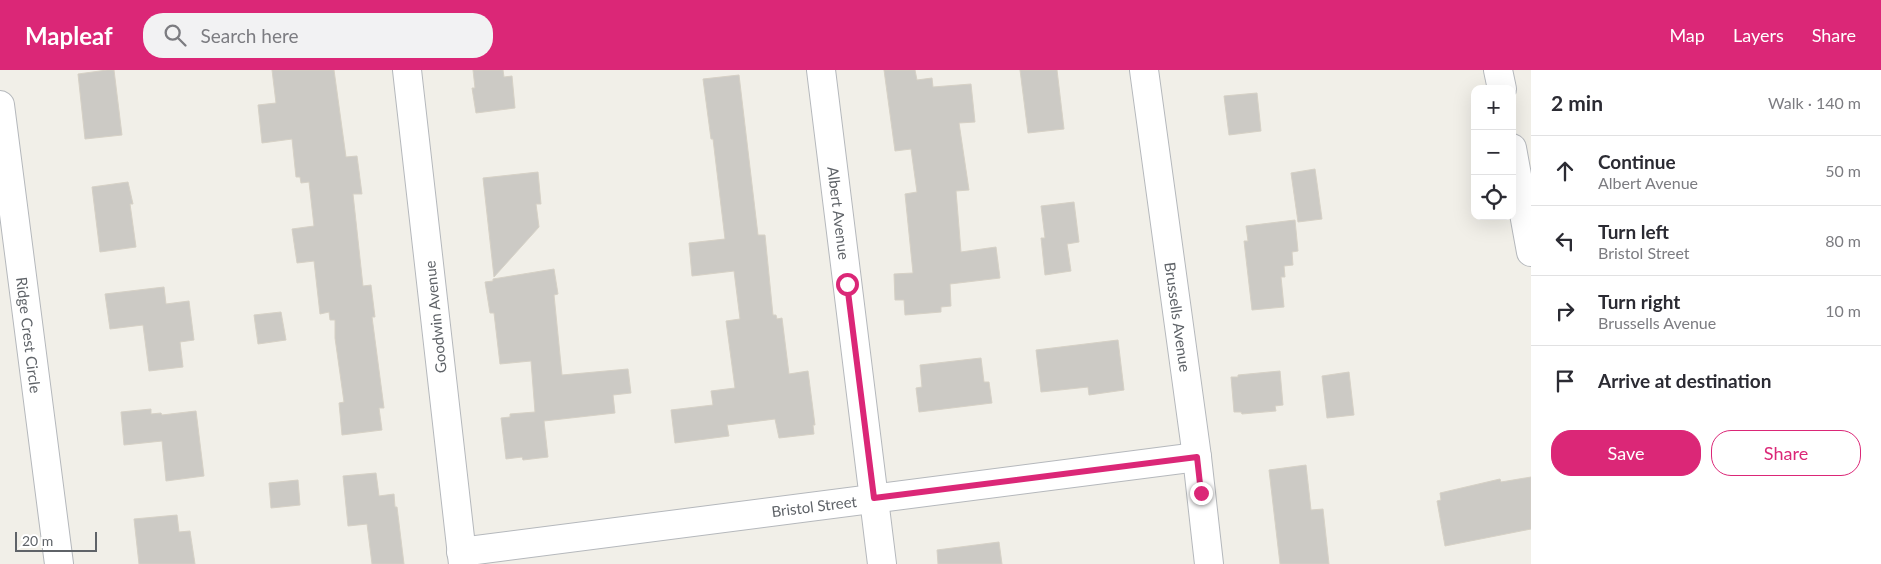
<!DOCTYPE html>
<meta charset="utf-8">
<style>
body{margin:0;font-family:Lato,sans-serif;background:#f2f2f3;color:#2b2b33}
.controls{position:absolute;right:15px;top:15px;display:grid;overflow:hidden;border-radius:10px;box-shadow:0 5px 20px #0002}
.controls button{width:45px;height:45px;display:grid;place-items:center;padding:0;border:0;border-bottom:1px solid #e1e1e2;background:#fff;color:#2b2b33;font:25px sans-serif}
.scale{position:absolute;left:15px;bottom:12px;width:82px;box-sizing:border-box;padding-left:5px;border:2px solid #5f6368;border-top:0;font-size:14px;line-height:18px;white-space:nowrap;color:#5f6368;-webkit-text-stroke:4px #fff;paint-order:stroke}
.stop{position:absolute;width:15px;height:15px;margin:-11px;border:4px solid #db2777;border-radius:50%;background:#fff}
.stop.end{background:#db2777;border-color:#fff;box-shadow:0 1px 5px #0008}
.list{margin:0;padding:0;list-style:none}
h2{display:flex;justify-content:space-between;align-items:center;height:65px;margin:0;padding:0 20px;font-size:21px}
h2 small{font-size:16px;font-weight:400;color:#7c7c81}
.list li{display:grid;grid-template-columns:32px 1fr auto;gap:15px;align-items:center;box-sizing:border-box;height:70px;padding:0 20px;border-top:1px solid #e1e1e2}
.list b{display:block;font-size:19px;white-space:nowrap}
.list p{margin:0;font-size:16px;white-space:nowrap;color:#7c7c81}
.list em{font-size:16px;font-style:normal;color:#7c7c81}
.actions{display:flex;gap:10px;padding:15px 20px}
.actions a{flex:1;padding:11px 0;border:1px solid #db2777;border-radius:20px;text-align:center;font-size:18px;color:#db2777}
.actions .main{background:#db2777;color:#fff}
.icon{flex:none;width:28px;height:28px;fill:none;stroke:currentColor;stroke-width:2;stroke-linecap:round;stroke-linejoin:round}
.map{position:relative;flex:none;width:1531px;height:494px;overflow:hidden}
header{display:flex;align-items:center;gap:30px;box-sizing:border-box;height:70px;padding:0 25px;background:#db2777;color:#fff}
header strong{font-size:24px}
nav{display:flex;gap:28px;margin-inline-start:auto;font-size:18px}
.search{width:350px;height:45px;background:#f2f2f3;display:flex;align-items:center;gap:12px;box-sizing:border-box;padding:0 18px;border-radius:20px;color:#7c7c81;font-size:19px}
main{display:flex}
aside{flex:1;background:#fff}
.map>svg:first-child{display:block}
.building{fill:#cccac5;stroke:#d6d1c6}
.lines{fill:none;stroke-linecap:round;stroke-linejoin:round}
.minor-casing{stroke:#b5b8bc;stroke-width:30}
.minor{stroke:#fff;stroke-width:28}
.route{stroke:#db2777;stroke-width:6}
.labels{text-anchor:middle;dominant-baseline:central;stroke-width:4;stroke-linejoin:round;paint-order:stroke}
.street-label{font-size:15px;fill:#5f6368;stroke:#fff}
</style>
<header>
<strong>Mapleaf</strong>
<div class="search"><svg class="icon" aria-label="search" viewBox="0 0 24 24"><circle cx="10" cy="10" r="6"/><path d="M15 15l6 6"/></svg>Search here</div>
<nav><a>Map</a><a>Layers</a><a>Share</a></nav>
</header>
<main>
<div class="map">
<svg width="1531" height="494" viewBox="0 0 1531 494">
<rect width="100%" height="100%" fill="#f1efe8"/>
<g class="building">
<path d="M107,0H114L122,65L85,69L78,4Z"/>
<path d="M272,0H334L346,87L357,86L362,124H353L363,216L371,215L375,247H372L384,338H379L382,360L342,365L339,333L344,332L335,268V250H330L329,242L320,244L314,191L297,193L292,159L314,156L309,112L301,113L300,107H296L292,69L262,73L258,35L276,33Z"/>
<path d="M473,0H503L504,7L512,6L515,38L476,43L472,18H475Z"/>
<path d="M884,0H915L917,10L932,8L933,17L971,14L975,52L959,53L969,120L956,121L961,182L996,177L1000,208L950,214L951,236L941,237V242L905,245L904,230H895L894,204L913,203L905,124L917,122L911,79L895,81Z"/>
<path d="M1020,0H1057L1064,59L1028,63Z"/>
<path d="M739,5L758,165H765L773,245H776L777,249L782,248L789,304L808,301L815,355H813L814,364L779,368L775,349L727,355L729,366L675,373L671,340L713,335L711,321L735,318L726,251L740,249L734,201L692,206L689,173L725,169L713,69H711L703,9Z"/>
<path d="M1257,23L1261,61L1229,65L1224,26Z"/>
<path d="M1315,99L1322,149L1298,152L1291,103Z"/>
<path d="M538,102L541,134H536L539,157L494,207L483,108Z"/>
<path d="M128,112L133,134H130L136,177L100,182L92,117Z"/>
<path d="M1074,132L1079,172L1067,174L1071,201L1045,205L1041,168H1045L1041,136Z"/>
<path d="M1295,150L1298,181L1292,182L1293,195L1284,196L1285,207H1281L1284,237L1252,240L1244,171H1248L1246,156Z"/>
<path d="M554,199L558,224L554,225L562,305L628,299L631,323L613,325L615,343L544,351L548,387L523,390L522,387L506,389L501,348L510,347V344L535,342L531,291L500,294L494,243H490L485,212L493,211V209Z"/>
<path d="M164,217L166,234L189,231L194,270L180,272L183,297L149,301L143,255L110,259L105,224Z"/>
<path d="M281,242L286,270L258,274L254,245Z"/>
<path d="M1118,270L1124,320L1089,325L1088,317L1041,322L1036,280Z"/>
<path d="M981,288L984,312H989L992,333L919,342L916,318L922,317L920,295Z"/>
<path d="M1280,301L1283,335L1275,336L1276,341L1242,344L1241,342H1234L1231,307H1238V305Z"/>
<path d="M1349,302L1354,345L1327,348L1322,306Z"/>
<path d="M151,339V344L161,343L162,345L196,341L204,406L166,411L162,371L124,375L121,342Z"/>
<path d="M1306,395L1311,440L1323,439L1329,494H1280L1269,400Z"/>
<path d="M376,403L379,426L394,424L395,437H397L404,494H372L367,454L348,456L343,406Z"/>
<path d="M1531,407V459L1445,476L1437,431L1441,430L1440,423L1500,409L1501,412Z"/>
<path d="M298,410L300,435L271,438L269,413Z"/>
<path d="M177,445L179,462L190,461L195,494H139L134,449Z"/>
<path d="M999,472L1002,494H938L937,480Z"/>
</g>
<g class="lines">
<defs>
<g id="minor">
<path d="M407,0L463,494"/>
<path d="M821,0L882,494"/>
<path d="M1144,0L1197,387L1209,494"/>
<path d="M1498,0L1502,19"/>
<path d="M0,35L59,494"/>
<path d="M1512,78L1531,182"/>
<path d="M461,482L1197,387"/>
</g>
</defs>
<use href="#minor" class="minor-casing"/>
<use href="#minor" class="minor"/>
</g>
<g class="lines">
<path class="route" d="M847,214L874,428L1197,387L1201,423"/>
</g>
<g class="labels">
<g class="street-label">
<text transform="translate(839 143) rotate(83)">Albert Avenue</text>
<text transform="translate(435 247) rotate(-96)">Goodwin Avenue</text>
<text transform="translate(1178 247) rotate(82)">Brussells Avenue</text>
<text transform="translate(29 265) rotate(83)">Ridge Crest Circle</text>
<text transform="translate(814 436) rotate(-7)">Bristol Street</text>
</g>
</g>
</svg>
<div class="controls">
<button>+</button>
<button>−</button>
<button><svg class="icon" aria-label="locate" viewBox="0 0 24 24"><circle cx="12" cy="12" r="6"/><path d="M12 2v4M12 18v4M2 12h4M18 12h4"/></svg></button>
</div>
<div class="scale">20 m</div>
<div class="stop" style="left:847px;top:214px"></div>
<div class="stop end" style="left:1201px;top:423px"></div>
</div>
<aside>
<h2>2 min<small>Walk · 140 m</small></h2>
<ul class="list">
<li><svg class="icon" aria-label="ahead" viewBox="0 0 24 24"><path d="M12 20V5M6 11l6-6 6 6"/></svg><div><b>Continue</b><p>Albert Avenue</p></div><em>50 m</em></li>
<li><svg class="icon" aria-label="left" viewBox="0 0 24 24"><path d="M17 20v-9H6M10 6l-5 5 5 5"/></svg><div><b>Turn left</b><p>Bristol Street</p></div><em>80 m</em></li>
<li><svg class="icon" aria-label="right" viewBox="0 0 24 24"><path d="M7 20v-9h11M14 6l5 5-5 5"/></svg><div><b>Turn right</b><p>Brussells Avenue</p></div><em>10 m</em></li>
<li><svg class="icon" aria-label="arrive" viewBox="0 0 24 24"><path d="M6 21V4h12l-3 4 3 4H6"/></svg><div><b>Arrive at destination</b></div></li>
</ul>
<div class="actions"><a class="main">Save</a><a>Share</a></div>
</aside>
</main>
